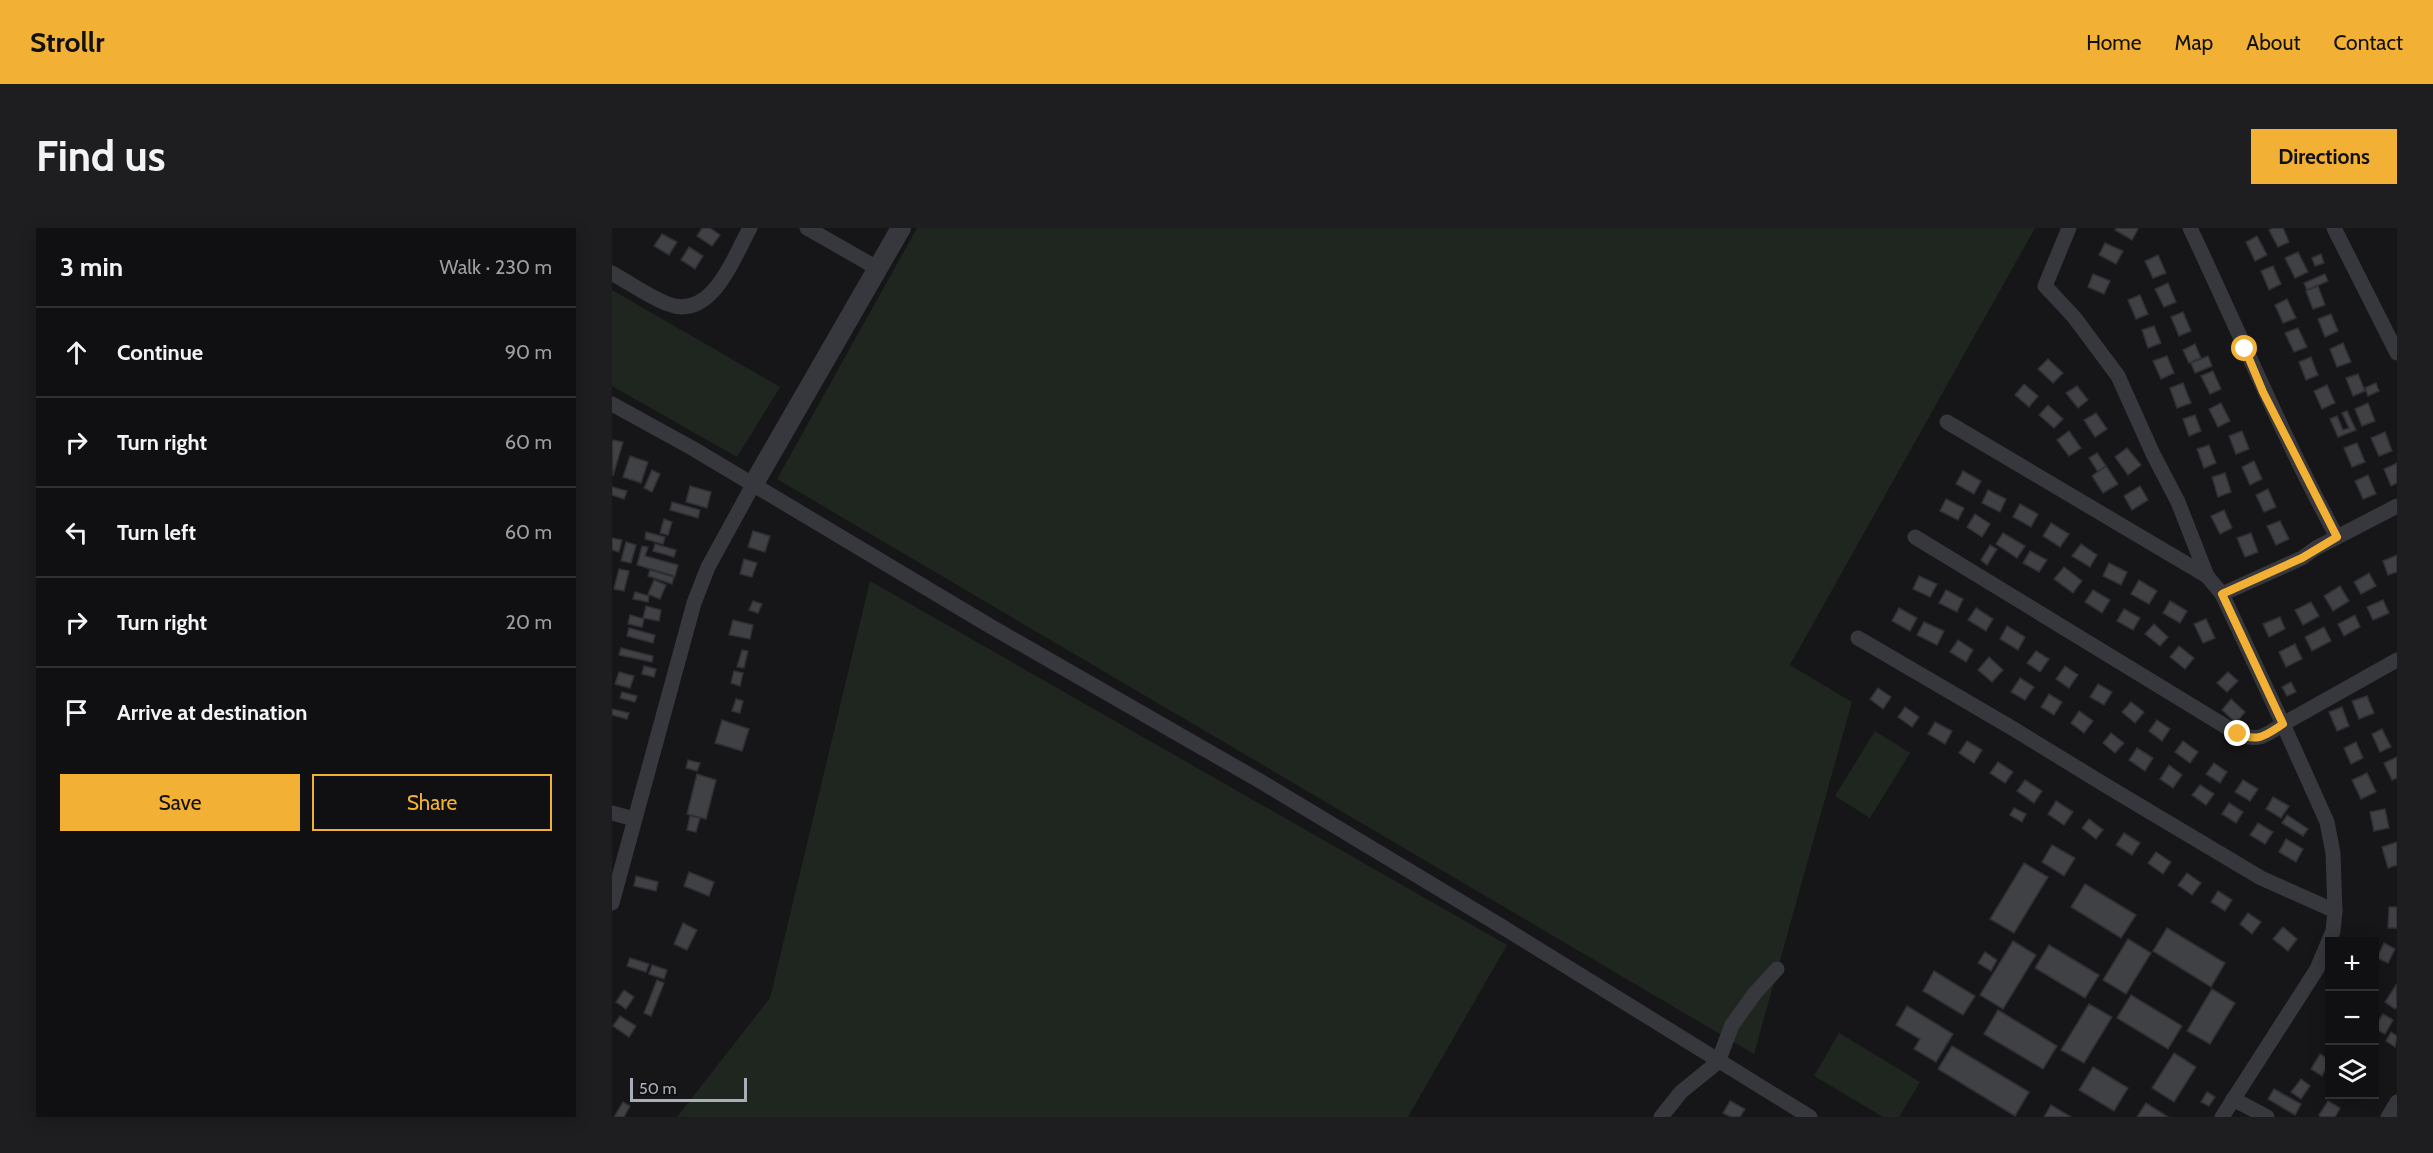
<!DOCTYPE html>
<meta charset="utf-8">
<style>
body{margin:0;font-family:Cabin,sans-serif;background:#1e1e20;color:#f1f3f6}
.controls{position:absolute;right:18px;bottom:18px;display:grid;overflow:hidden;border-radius:0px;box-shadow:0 3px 15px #0003}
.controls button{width:54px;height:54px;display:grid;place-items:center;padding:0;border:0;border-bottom:2px solid #303032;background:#101012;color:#f1f3f6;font:30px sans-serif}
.scale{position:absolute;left:18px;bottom:15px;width:117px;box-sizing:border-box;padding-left:6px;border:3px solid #a8adb8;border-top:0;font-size:16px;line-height:21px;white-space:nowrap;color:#a8adb8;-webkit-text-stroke:4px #111113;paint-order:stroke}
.stop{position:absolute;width:18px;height:18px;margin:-14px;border:4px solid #f2b134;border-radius:50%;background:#fff}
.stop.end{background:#f2b134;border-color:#fff;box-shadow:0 2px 6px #0008}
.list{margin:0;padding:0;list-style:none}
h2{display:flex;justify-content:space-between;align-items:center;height:78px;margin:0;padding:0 24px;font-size:26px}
h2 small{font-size:20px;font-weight:400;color:#9c9d9f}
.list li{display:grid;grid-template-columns:39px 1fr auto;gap:18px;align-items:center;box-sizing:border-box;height:90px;padding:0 24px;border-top:2px solid #303032}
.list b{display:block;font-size:22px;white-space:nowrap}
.list em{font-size:20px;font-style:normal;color:#9c9d9f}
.actions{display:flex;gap:12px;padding:18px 24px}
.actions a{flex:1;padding:14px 0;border:2px solid #f2b134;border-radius:0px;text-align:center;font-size:21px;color:#f2b134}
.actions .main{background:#f2b134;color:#111}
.icon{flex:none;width:33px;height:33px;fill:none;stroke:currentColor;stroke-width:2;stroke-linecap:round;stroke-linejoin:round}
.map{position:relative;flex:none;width:1785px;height:889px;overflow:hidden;border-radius:0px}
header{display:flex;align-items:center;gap:36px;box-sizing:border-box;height:84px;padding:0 30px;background:#f2b134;color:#111}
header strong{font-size:28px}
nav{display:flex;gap:33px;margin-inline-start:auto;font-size:21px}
.intro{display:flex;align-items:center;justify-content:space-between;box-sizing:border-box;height:144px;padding:0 36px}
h1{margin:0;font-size:42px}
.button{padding:15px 27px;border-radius:0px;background:#f2b134;color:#111;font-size:21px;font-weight:700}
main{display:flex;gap:36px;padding:0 36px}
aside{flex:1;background:#101012;border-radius:0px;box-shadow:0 3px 15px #0003}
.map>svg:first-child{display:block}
.green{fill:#1e261f}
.building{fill:#404145;stroke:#303034;stroke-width:1.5}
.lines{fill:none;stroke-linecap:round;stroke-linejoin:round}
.minor{stroke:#37383d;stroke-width:15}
.tertiary{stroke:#37383d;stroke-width:20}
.route{stroke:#f2b134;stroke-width:8}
</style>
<header>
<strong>Strollr</strong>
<nav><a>Home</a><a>Map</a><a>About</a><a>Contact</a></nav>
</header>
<div class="intro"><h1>Find us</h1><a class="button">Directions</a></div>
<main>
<aside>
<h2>3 min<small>Walk · 230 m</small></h2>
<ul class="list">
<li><svg class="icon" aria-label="ahead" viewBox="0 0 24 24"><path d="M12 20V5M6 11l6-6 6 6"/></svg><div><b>Continue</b></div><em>90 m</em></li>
<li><svg class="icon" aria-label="right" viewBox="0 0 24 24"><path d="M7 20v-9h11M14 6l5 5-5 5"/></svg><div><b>Turn right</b></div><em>60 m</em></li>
<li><svg class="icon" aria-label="left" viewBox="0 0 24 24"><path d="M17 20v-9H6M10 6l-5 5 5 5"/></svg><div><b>Turn left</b></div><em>60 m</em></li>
<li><svg class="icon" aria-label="right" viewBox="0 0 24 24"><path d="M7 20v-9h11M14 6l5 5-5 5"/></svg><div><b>Turn right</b></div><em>20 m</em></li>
<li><svg class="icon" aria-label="arrive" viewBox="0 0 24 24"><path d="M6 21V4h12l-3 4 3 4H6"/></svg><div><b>Arrive at destination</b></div></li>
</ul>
<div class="actions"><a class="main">Save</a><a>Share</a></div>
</aside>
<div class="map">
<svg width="1785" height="889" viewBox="0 0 1785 889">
<rect width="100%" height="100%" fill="#161618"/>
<g class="green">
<path d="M305,0H1423L1178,437L1240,474L1142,826L165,251Z"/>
<path d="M0,62L168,159L125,229L0,158Z"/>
<path d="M258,353L895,717L796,889H65L158,770Z"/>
<path d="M1263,503L1298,525L1258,590L1223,568Z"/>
<path d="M1227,805L1308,854L1287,889H1271L1202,848Z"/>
</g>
<g class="building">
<path d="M90,0H98L108,7L100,18L85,8Z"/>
<path d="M1505,0H1525L1526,1L1520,12L1503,2Z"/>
<path d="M1661,0H1671L1677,14L1666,19L1657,2Z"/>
<path d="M50,6L65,14L57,27L42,18Z"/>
<path d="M1645,8L1655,27L1643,33L1634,14Z"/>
<path d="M1493,15L1511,23L1504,36L1487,27Z"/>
<path d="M77,19L91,28L83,41L69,32Z"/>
<path d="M1686,24L1696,44L1683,50L1673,30Z"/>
<path d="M1709,26L1712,35L1703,38L1700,30Z"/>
<path d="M1546,27L1554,45L1541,50L1533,33Z"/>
<path d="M1661,38L1669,56L1657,62L1649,43Z"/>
<path d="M1481,46L1498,53L1492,66L1476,59Z"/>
<path d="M1713,46L1716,53L1695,62L1692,55Z"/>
<path d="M1556,55L1564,74L1552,79L1543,61Z"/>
<path d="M1706,58L1713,77L1701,81L1694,63Z"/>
<path d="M1528,67L1536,86L1524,91L1516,72Z"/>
<path d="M1675,71L1684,90L1671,95L1663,77Z"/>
<path d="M1571,84L1579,103L1567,108L1559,89Z"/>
<path d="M1719,86L1726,103L1713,109L1706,91Z"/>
<path d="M1542,98L1549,115L1536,120L1530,102Z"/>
<path d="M1686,100L1695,119L1682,124L1673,105Z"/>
<path d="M1731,115L1739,134L1725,139L1718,121Z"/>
<path d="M1583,116L1589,130L1577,135L1571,122Z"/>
<path d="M1555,128L1562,145L1549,151L1541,133Z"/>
<path d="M1596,128L1600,138L1583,145L1579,135Z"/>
<path d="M1699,129L1706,147L1694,152L1687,134Z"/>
<path d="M1436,131L1451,145L1441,155L1426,141Z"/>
<path d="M1601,143L1609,161L1598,166L1589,148Z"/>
<path d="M1746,146L1753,163L1741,168L1734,150Z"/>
<path d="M1571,155L1579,175L1565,180L1558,160Z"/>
<path d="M1764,155L1767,163L1756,168L1753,160Z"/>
<path d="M1412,156L1426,168L1417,179L1403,167Z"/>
<path d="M1715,157L1723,175L1710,181L1702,163Z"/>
<path d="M1465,158L1476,172L1466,180L1454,165Z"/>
<path d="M1609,175L1618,193L1606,199L1597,181Z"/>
<path d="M1756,175L1763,193L1750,198L1743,181Z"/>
<path d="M1436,177L1451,191L1442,200L1427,187Z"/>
<path d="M1735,183L1744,202L1726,209L1718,191L1725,188L1731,202L1737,200L1730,185Z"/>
<path d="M1484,185L1495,201L1483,209L1472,192Z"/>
<path d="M1583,187L1589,203L1577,208L1571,191Z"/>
<path d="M1457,203L1469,220L1457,228L1445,212Z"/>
<path d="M1630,203L1637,221L1624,226L1617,208Z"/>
<path d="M1773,204L1780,223L1767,228L1759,210Z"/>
<path d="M1,212L11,214L1,248L0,217Z"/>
<path d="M1745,215L1753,234L1740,239L1732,220Z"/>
<path d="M1597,217L1604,235L1592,240L1585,221Z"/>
<path d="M1515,220L1529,237L1516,247L1503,229Z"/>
<path d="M1485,225L1494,238L1486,244L1477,230Z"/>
<path d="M18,228L36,234L29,255L11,249Z"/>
<path d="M1642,233L1650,251L1638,257L1630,239Z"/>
<path d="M1785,235V255L1779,258L1772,241Z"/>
<path d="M1494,238L1506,256L1491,265L1480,248Z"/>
<path d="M40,242L48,246L40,264L32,260Z"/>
<path d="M1351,243L1369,253L1362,266L1344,256Z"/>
<path d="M1613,245L1619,264L1606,269L1600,249Z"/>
<path d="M1756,247L1764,266L1751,271L1743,253Z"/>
<path d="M78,258L99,264L95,280L74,274Z"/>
<path d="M1528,258L1536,272L1520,282L1512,268Z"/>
<path d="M0,259L15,263L12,271L0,267Z"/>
<path d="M1656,261L1664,279L1652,284L1644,267Z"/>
<path d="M1376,262L1394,271L1388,284L1370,275Z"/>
<path d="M1334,271L1352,280L1346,292L1328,283Z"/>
<path d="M60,274L88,282L86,290L58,282Z"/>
<path d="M1408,276L1426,286L1419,299L1401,289Z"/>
<path d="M1612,282L1620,300L1608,306L1599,288Z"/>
<path d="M1363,286L1378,296L1370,309L1355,299Z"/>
<path d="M52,291L60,294L56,307L48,305Z"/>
<path d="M1668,293L1677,311L1664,317L1655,298Z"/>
<path d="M1439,295L1457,306L1448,319L1431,308Z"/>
<path d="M141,303L158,308L153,324L136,319Z"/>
<path d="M34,304L53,309L51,316L33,311Z"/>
<path d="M1391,305L1413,318L1405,330L1384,316Z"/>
<path d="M1639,305L1646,324L1633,329L1625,310Z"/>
<path d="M0,310L10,312L7,324L0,322Z"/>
<path d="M14,314L24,317L19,335L9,333Z"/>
<path d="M43,316L64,322L62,329L41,323Z"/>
<path d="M1469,316L1485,327L1478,339L1460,328Z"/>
<path d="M1378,317L1385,321L1375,337L1369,332Z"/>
<path d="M30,318L36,319L33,328L66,337L63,348L25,337Z"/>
<path d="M1418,323L1435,332L1427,344L1411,335Z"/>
<path d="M1785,327V344L1776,347L1771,333Z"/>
<path d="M132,331L145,335L140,349L128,346Z"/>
<path d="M1497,335L1515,344L1509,357L1491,348Z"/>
<path d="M1452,339L1470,353L1461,365L1442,351Z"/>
<path d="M7,341L17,343L12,363L2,361Z"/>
<path d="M38,342L62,349L60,356L36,348Z"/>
<path d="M1757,345L1764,358L1749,366L1742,354Z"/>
<path d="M1307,348L1325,356L1318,369L1301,361Z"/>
<path d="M42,352L54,357L48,371L36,366Z"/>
<path d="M1527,352L1545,363L1537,376L1519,366Z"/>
<path d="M1728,358L1737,373L1721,383L1712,368Z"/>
<path d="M1334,362L1351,371L1345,384L1327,375Z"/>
<path d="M1481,362L1498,372L1490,385L1473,374Z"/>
<path d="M23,364L37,368L36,374L21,371Z"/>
<path d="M1771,372L1777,385L1761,392L1755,379Z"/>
<path d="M141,373L150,376L146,385L137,382Z"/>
<path d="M1558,373L1575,383L1568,395L1551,385Z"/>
<path d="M1699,374L1707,388L1691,397L1683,382Z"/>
<path d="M34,378L49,382L47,393L31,390Z"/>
<path d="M1287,380L1305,390L1298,403L1280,393Z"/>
<path d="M1364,380L1381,391L1374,403L1356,392Z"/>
<path d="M1512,381L1528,390L1521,402L1505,393Z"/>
<path d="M18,387L32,391L30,399L16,396Z"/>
<path d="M1743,387L1748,399L1732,408L1726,396Z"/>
<path d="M1668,389L1673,401L1657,409L1651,396Z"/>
<path d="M1594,391L1603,410L1591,415L1582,396Z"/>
<path d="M121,392L141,397L138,411L117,407Z"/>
<path d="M1312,394L1332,403L1325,417L1305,407Z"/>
<path d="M1542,396L1556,409L1548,418L1533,406Z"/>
<path d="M1395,398L1413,409L1406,422L1388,411Z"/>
<path d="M1712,399L1719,413L1700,423L1693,409Z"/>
<path d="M17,400L43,407L41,415L15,408Z"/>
<path d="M1346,412L1361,422L1354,434L1338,424Z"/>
<path d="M1683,416L1690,431L1674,439L1667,424Z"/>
<path d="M1567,418L1582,430L1573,441L1558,429Z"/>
<path d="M9,420L41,428L40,434L7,427Z"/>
<path d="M130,422L136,423L132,440L125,439Z"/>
<path d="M1424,423L1437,431L1428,444L1415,435Z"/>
<path d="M1377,429L1391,442L1380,454L1366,442Z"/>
<path d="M32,438L44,441L42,449L30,446Z"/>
<path d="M1453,438L1466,447L1457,460L1444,451Z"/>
<path d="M122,443L131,445L128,458L119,455Z"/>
<path d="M7,444L22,448L18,460L3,456Z"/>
<path d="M1616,444L1626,453L1615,464L1605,455Z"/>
<path d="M1408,450L1422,459L1413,472L1399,464Z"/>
<path d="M1679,454L1684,464L1675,468L1670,459Z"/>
<path d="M1486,456L1500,464L1492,477L1478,469Z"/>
<path d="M1266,460L1279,469L1271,481L1258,471Z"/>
<path d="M10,464L25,468L23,474L8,470Z"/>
<path d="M1437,466L1450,474L1442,487L1429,479Z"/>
<path d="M1755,468L1762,485L1747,491L1740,473Z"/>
<path d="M124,471L131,473L128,485L120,483Z"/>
<path d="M1619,471L1633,484L1624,495L1610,482Z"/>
<path d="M1519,474L1532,484L1523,495L1510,484Z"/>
<path d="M1293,479L1307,489L1300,499L1286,489Z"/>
<path d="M1730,479L1737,498L1725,503L1717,484Z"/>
<path d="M0,481L17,485L15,491L0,487Z"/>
<path d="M1467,483L1481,493L1472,505L1459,495Z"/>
<path d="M110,492L137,501L130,523L103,515Z"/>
<path d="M1545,492L1558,501L1550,513L1537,503Z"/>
<path d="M1323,494L1340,503L1333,516L1316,506Z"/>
<path d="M1770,501L1779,519L1768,524L1760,506Z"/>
<path d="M1499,505L1512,515L1503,525L1491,515Z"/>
<path d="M1355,513L1370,522L1362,535L1347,525Z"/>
<path d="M1571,513L1586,524L1578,535L1563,524Z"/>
<path d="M1744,514L1751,530L1739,536L1732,520Z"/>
<path d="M1525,520L1541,530L1533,543L1517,532Z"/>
<path d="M1785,529V550L1780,552L1772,535Z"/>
<path d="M76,532L88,535L85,543L74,540Z"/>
<path d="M1386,534L1401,544L1393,555L1378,545Z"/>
<path d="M1602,535L1615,544L1608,555L1594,546Z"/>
<path d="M1557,537L1570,547L1561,560L1548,551Z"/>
<path d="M1755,545L1764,564L1749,571L1740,552Z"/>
<path d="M85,546L104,552L94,591L75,586Z"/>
<path d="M1413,552L1430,563L1422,575L1405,563Z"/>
<path d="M1631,552L1646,561L1638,573L1623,564Z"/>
<path d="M1588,557L1602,566L1594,577L1580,567Z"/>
<path d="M1661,569L1677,578L1669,590L1654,581Z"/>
<path d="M1444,573L1461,584L1452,597L1436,586Z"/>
<path d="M1617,575L1631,584L1624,595L1610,586Z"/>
<path d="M1402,580L1414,586L1410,594L1398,587Z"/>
<path d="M1773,581L1777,600L1762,603L1758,584Z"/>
<path d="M1675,587L1696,601L1691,608L1670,595Z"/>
<path d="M78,588L88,590L84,604L75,602Z"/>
<path d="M1477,591L1491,602L1484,611L1470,600Z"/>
<path d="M1646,595L1661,604L1653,616L1638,607Z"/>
<path d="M1512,605L1528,615L1520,627L1504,617Z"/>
<path d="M1674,611L1691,621L1684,634L1667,624Z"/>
<path d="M1785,614V637L1776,640L1770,619Z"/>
<path d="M1440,617L1463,630L1452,648L1430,634Z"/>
<path d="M1544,624L1559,634L1551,646L1536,635Z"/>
<path d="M1412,635L1436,649L1402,705L1378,691Z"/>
<path d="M77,644L102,654L97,668L72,658Z"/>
<path d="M1575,645L1589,655L1580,667L1566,657Z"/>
<path d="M24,648L46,654L44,663L22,658Z"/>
<path d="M1473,656L1524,687L1509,710L1459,679Z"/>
<path d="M1606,663L1620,672L1613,683L1599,674Z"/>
<path d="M1777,679H1785V700H1776Z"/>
<path d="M1636,685L1649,694L1640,706L1628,696Z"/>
<path d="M71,695L85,702L75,722L62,716Z"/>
<path d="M1671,699L1685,711L1676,723L1661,711Z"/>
<path d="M1555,700L1613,735L1599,759L1541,723Z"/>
<path d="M1516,711L1539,725L1514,766L1491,752Z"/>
<path d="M1401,713L1424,727L1391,781L1368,767Z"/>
<path d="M1772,715L1783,721L1776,735L1765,730Z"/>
<path d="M1437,717L1487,747L1473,770L1423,740Z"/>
<path d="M1373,724L1385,732L1379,743L1366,735Z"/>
<path d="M18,730L37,736L34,744L15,738Z"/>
<path d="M40,737L55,742L52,751L37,746Z"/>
<path d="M1322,743L1363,768L1351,787L1311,763Z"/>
<path d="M45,752L52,755L39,788L32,785Z"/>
<path d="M1784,757L1785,779L1783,781L1773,774Z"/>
<path d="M1600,761L1623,775L1598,816L1575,803Z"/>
<path d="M12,762L22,769L14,781L4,774Z"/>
<path d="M1519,767L1570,798L1556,821L1505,790Z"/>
<path d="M1477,776L1500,789L1472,835L1449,822Z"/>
<path d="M1295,778L1341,806L1324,834L1302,821L1308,811L1284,797Z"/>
<path d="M1386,782L1445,818L1431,841L1372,806Z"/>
<path d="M1771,786L1781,792L1773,806L1762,800Z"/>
<path d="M8,788L24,798L17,809L1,798Z"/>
<path d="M1779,804L1785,808L1783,819L1774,813Z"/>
<path d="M1340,818L1417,864L1403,888L1326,841Z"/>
<path d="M1562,825L1584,839L1562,874L1540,860Z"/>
<path d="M1708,826L1718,832L1710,848L1699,841Z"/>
<path d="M1481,839L1516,860L1502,883L1467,862Z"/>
<path d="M1689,851L1698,858L1689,871L1679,864Z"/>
<path d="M1662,861L1689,876L1683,887L1656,871Z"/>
<path d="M1595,864L1603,869L1597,878L1589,874Z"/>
<path d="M1118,873L1133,881L1128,889H1119L1111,885Z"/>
<path d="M1716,873L1728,880L1723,889H1709L1707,887Z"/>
<path d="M11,874L18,878L12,889H2Z"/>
<path d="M1534,875L1556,889H1525Z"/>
<path d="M1439,877L1459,889H1432Z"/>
</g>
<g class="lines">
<g class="minor">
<path d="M195,0L265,40"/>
<path d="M1457,0L1433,58L1462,89L1506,148L1541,226L1566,274L1595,348"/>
<path d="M1578,0C1627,103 1670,208 1725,309"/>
<path d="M1722,0L1785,125"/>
<path d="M0,45C18,55 37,69 56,76C100,93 121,30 138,0"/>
<path d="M0,176L80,220L378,398L648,553L889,698L1198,889"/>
<path d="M1303,309L1626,506C1646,514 1653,508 1671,496L1610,366L1595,348L1335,194"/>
<path d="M1610,366L1690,330L1704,320L1785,278"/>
<path d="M1246,410L1400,500L1498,560L1649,650L1723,683"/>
<path d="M0,585L22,591"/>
<path d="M0,675L82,375L96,339L141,257"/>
<path d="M1621,871L1655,889"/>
<path d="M1049,889L1069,864L1106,834L1120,797L1143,765L1165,741"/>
<path d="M1610,889L1705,741L1721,703L1723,683L1721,625L1715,594L1671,496L1785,432"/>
<path d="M1776,889L1785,874"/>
</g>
<path class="tertiary" d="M141,257L289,0"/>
</g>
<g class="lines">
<path class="route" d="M1626,506C1646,514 1653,508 1671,496L1610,366L1690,330L1725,309L1651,164L1633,121"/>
</g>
</svg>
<div class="controls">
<button>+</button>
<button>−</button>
<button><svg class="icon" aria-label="layers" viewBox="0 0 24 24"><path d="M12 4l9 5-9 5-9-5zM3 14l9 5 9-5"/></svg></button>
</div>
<div class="scale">50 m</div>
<div class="stop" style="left:1633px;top:121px"></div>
<div class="stop end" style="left:1626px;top:506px"></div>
</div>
</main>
